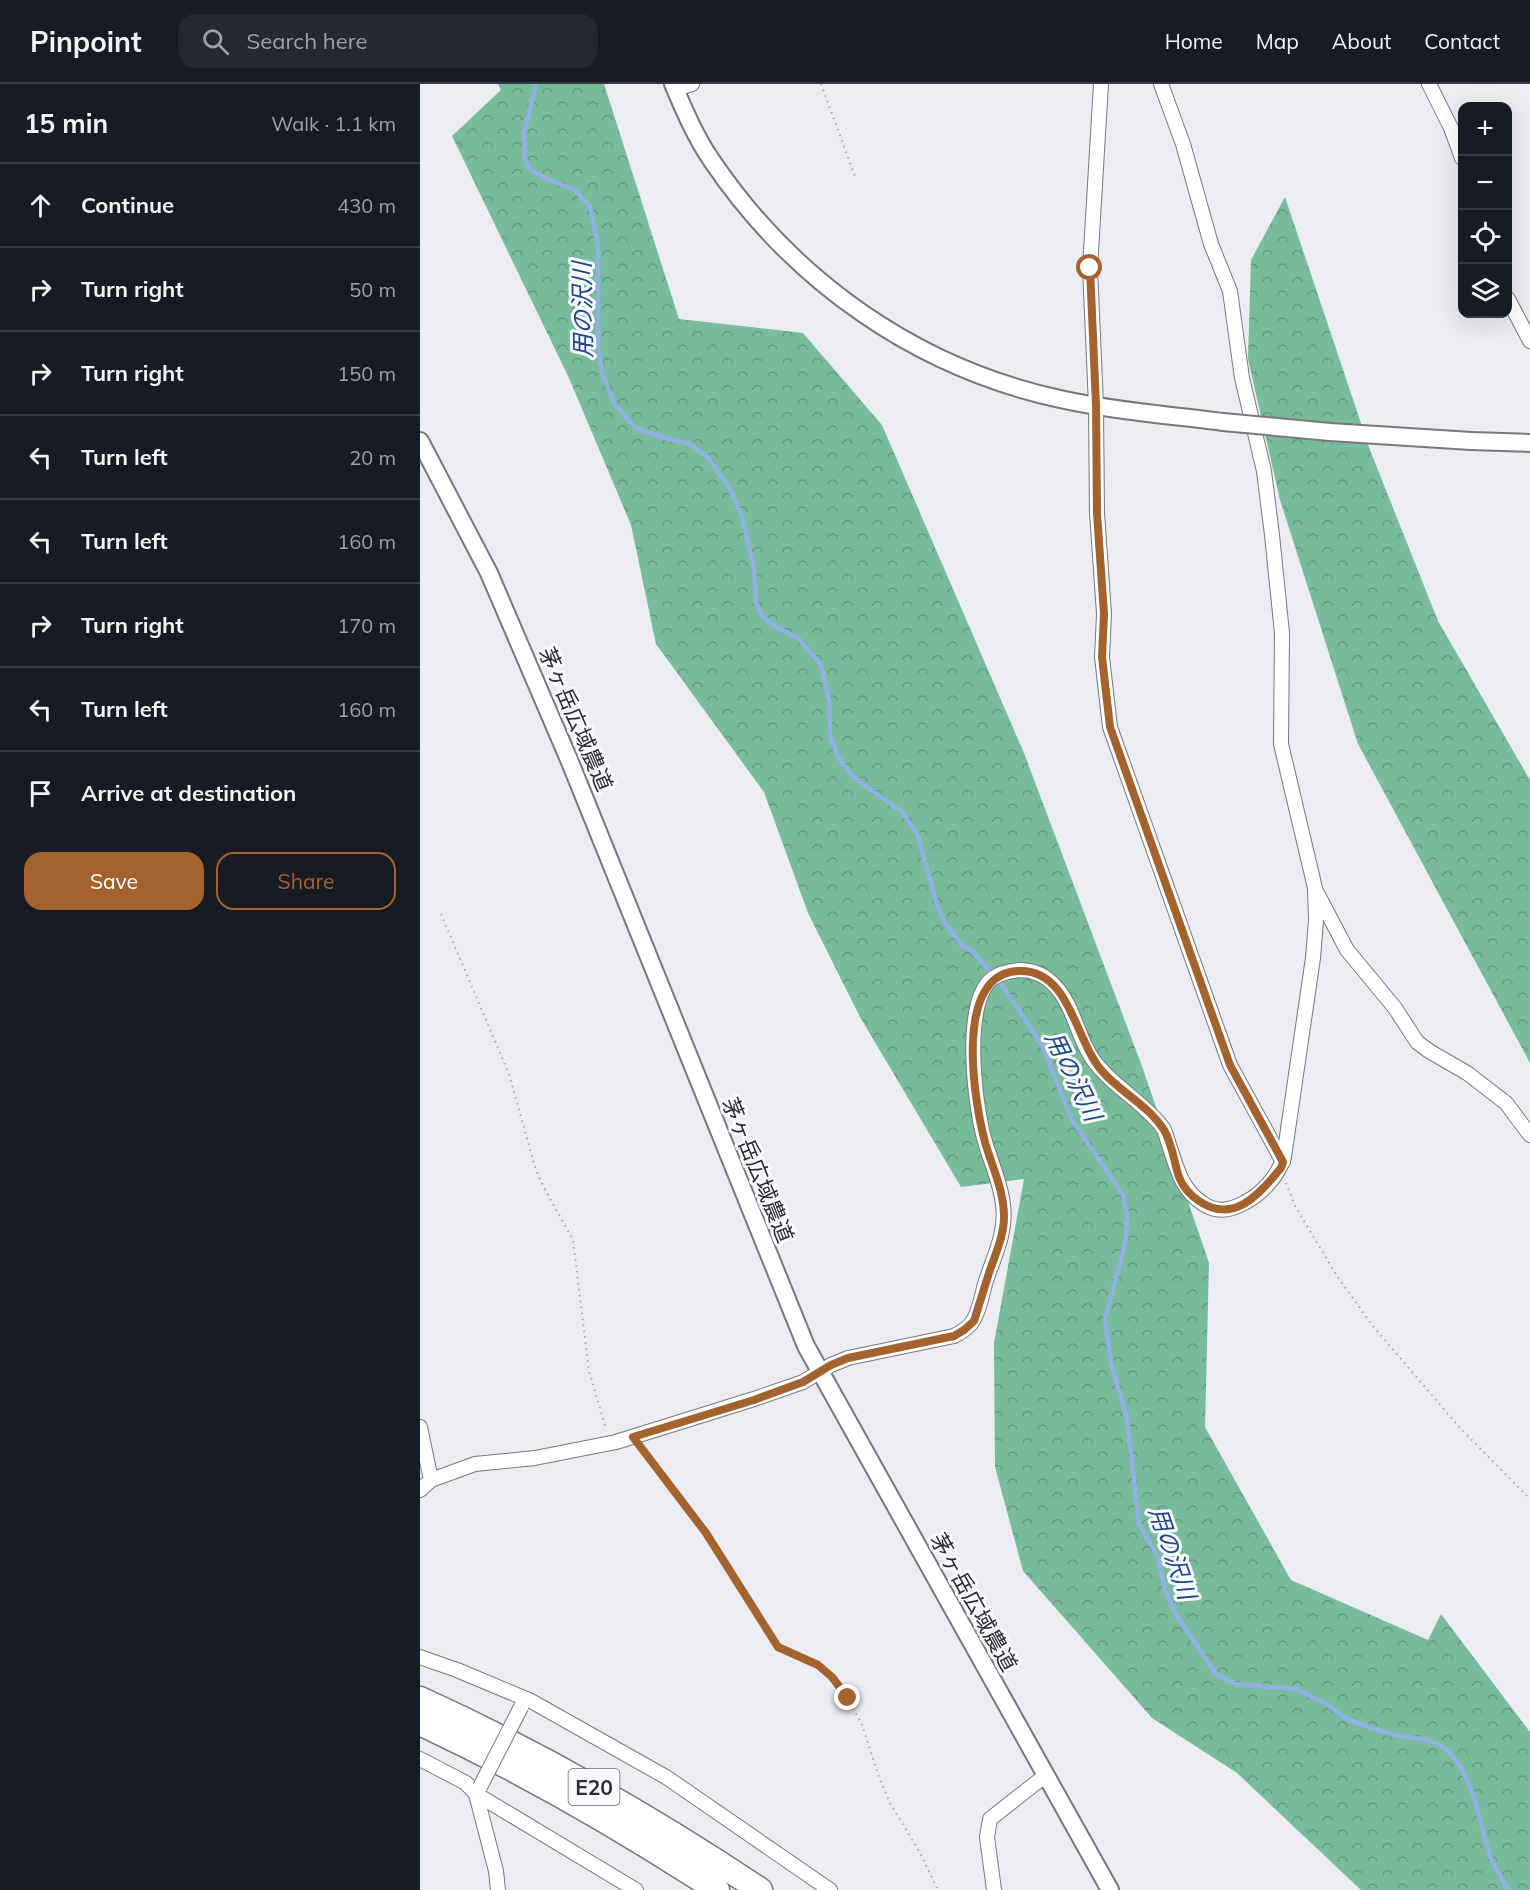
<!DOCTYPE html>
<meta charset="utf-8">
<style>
body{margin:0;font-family:Mulish,"Noto Sans JP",sans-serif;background:#242831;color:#f1f3f6}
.controls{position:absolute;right:18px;top:18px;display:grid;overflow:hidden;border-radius:12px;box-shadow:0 6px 24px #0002}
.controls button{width:54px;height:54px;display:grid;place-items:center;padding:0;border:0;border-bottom:2px solid #363941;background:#171b24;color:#f1f3f6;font:30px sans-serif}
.stop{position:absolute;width:18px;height:18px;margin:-14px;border:4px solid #a4632e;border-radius:50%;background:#fff}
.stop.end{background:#a4632e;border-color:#fff;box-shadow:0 2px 6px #0008}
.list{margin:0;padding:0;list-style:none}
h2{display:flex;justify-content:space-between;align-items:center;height:78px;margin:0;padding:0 24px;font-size:26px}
h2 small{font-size:20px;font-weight:400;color:#9ea1a6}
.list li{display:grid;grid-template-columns:39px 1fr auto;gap:18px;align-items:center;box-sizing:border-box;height:84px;padding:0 24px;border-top:2px solid #363941}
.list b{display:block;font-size:22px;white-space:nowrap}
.list em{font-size:20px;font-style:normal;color:#9ea1a6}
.actions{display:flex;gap:12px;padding:18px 24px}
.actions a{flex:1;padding:14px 0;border:2px solid #a4632e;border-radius:18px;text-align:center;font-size:21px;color:#a4632e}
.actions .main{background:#a4632e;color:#fff}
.icon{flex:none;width:33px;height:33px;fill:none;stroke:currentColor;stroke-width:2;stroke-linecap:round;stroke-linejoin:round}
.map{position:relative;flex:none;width:1110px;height:1806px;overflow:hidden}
header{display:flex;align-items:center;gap:36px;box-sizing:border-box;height:84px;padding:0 30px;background:#171b24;border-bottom:2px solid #363941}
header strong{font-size:28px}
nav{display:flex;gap:33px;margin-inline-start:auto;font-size:21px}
.search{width:420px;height:54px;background:#242831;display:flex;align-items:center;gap:15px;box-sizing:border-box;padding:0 21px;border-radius:18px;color:#9ea1a6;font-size:22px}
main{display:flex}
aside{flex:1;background:#171b24}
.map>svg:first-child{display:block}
.forest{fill:url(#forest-crowns)}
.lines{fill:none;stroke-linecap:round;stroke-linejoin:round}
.stream{stroke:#91b1e5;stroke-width:4.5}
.minor-casing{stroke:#77787d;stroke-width:16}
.tertiary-casing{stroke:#77787d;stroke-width:20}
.motorway-casing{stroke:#77787d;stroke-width:27}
.path{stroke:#a5a6aa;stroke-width:2;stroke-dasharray:1.5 4.5;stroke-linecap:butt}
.minor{stroke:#fff;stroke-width:14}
.tertiary{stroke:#fff;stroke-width:16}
.motorway{stroke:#fff;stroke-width:24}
.minor-bridge-casing{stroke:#77787d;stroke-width:16;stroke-linecap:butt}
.tertiary-bridge-casing{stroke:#77787d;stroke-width:20;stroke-linecap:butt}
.minor-bridge{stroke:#fff;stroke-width:14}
.tertiary-bridge{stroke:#fff;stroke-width:16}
.route{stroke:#a4632e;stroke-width:8}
.labels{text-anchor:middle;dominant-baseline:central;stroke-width:6;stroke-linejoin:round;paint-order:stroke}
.shield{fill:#f9faff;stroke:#69696c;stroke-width:1.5}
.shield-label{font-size:21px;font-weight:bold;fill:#2b2b2d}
.street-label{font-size:22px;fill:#2b2b2d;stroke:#f9faff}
.water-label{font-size:24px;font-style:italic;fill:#204785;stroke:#f9faff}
</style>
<header>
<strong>Pinpoint</strong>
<div class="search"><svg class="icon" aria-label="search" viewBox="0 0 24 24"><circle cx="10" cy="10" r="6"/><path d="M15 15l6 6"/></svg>Search here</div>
<nav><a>Home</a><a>Map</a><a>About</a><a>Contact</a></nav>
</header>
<main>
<aside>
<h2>15 min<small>Walk · 1.1 km</small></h2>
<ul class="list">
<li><svg class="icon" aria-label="ahead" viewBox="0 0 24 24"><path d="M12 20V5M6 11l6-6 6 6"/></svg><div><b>Continue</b></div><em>430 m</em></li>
<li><svg class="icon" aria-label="right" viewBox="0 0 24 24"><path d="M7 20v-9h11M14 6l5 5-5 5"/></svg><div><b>Turn right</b></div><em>50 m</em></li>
<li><svg class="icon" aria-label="right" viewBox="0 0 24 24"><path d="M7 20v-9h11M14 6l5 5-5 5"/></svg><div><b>Turn right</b></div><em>150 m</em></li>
<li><svg class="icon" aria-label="left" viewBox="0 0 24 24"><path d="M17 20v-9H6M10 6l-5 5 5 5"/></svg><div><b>Turn left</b></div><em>20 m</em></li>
<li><svg class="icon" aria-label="left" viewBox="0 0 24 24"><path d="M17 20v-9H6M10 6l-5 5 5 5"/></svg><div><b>Turn left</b></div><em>160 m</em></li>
<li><svg class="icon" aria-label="right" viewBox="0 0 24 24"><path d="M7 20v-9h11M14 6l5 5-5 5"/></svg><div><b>Turn right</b></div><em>170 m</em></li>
<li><svg class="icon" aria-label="left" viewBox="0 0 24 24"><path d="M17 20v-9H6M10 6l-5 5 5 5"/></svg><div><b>Turn left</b></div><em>160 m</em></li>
<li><svg class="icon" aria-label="arrive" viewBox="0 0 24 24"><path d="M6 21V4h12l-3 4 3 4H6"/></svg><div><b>Arrive at destination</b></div></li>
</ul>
<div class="actions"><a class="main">Save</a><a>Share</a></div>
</aside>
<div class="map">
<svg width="1110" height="1806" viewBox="0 0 1110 1806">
<defs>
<pattern id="forest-crowns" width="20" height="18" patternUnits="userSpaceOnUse" patternTransform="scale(1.5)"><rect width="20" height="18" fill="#79bc9c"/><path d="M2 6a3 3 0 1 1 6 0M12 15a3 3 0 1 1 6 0" fill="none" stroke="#639980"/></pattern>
</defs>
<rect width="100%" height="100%" fill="#ebedf2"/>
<g class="forest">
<path d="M78,0H184L259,235L383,249L462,341L604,669L723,985L789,1179L785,1343L871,1496L1008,1556L1021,1530L1110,1648V1806H941L817,1689L732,1634L603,1487L575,1383L574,1259L604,1095L541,1103L440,933L388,829L344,708L236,560L211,441L149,294L32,52L81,6Z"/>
<path d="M865,113L950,366L1018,537L1110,696V979L938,660L860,416L828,275L831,176Z"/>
</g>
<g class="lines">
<path class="stream" d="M116,0L104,49L105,73L108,84L127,95L155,106L170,123L178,161V265L182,289L195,321L216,344L248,355L271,360L287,373L308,401L322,432L334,485L336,519L343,533L353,541L379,555L401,581L409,616L410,651L418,673L432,692L482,728L497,749L517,821L525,839L542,861L552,867L578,896L607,938L624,965L652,1036L703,1111L707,1129L706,1156L685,1235L692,1284L707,1333L719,1440L738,1473L745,1506L758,1534L795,1589L815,1600L877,1605L908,1621L928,1636L974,1651L1008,1656L1025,1664L1041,1683L1053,1710L1071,1775L1088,1806"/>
<defs>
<g id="minor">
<path d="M681,0L670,184L676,321L677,429L684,530L682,573L690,643L810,981L863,1078"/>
<path d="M1009,0L1031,44L1042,74"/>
<path d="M255,5L272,0"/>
<path d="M1088,215L1110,257"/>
<path d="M897,809L927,866L975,924L997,958L1009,967L1047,989L1086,1019L1110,1051"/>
<path d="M0,1343L11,1396L0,1406"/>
<path d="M11,1396L55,1380L115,1374L196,1358L334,1315L383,1298L411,1281L428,1274L534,1252C542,1248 550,1243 554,1235C560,1224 562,1211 565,1200C573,1174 587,1149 583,1121C581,1100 572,1081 566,1061C555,1027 541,917 573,894C580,889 591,887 599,886C613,886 626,892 635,902C654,922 657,952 672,974C691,1002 723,1017 743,1044C746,1049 747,1055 749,1061C757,1084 761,1105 782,1119C796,1129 809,1127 824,1119C842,1110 858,1092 864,1073L893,874L896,836L895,804L861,660L862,549L852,451L844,387L822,294L810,207L791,160L763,60L741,0"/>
<path d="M0,1573L37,1586L111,1617L246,1693L410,1806"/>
<path d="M0,1675L46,1699L56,1710L216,1806"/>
<path d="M58,1706L56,1710L76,1787L78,1806"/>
<path d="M574,1806L567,1753L570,1735L626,1691"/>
</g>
<g id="tertiary">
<path d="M253,0C264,26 276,54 292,77C374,198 497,284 640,315C694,327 749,331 803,338"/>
<path d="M0,357L69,489L150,678L386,1262L690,1806"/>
<path d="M1051,357L1110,359"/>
</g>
<g id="motorway">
<path d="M0,1615C119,1669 232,1734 340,1806"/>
<path d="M0,1639C103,1687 202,1744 297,1806"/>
</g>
</defs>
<use href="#minor" class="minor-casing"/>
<use href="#tertiary" class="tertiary-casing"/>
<use href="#motorway" class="motorway-casing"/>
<g class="path">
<path d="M401,0L436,95"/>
<path d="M1020,769L1016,781L1017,795L1040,842L1083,894L1102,921L1110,937"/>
<path d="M21,830L89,990L115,1083L123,1102L153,1156L169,1287L186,1345"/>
<path d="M866,1099L875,1122L917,1192L952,1241L1040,1344L1110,1415"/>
<path d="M221,1364L286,1449L358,1563L398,1581L412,1592L428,1614L442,1641L459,1693L470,1719L499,1767L518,1806"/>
</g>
<use href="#minor" class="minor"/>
<use href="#tertiary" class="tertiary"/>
<use href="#motorway" class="motorway"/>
<defs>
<path id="minor-bridge" d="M60,1703L101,1623"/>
<path id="tertiary-bridge" d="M803,338L910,348L1051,357"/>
</defs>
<use href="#minor-bridge" class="minor-bridge-casing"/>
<use href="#tertiary-bridge" class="tertiary-bridge-casing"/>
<use href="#minor-bridge" class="minor-bridge"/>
<use href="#tertiary-bridge" class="tertiary-bridge"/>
</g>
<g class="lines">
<path class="route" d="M428,1614L412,1593L398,1581L358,1563L286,1449L213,1353L334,1316L383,1298L411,1281L428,1274L534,1252L544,1246L554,1237C559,1221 564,1205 569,1189C575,1171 584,1152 584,1133C584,1106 572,1083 565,1058C554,1017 532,886 601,887C650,887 655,956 682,987C700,1008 728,1021 744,1046C752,1059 754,1078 759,1093C763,1103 770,1111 779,1117C814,1141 839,1110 861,1084L863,1078L810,981L690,643L682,573L684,530L677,429L676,321L670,184"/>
</g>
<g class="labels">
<rect class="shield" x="148.5" y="1685" width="51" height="36" rx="4.5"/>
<g class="shield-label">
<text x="174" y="1703">E20</text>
</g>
<g class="street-label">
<text transform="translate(156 635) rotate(67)">茅ヶ岳広域農道</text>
<text transform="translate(338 1086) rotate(68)">茅ヶ岳広域農道</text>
<text transform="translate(554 1518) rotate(61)">茅ヶ岳広域農道</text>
</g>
<g class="water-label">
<text transform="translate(162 226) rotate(-91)">用の沢川</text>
<text transform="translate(654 992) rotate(64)">用の沢川</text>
<text transform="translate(753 1469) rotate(71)">用の沢川</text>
</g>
</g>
</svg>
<div class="controls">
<button>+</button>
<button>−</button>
<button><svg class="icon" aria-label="locate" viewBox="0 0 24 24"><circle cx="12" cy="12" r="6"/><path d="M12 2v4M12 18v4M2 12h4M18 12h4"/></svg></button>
<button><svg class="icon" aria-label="layers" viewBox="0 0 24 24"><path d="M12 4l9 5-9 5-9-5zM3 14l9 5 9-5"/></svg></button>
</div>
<div class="stop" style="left:670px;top:184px"></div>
<div class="stop end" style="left:428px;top:1614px"></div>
</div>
</main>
